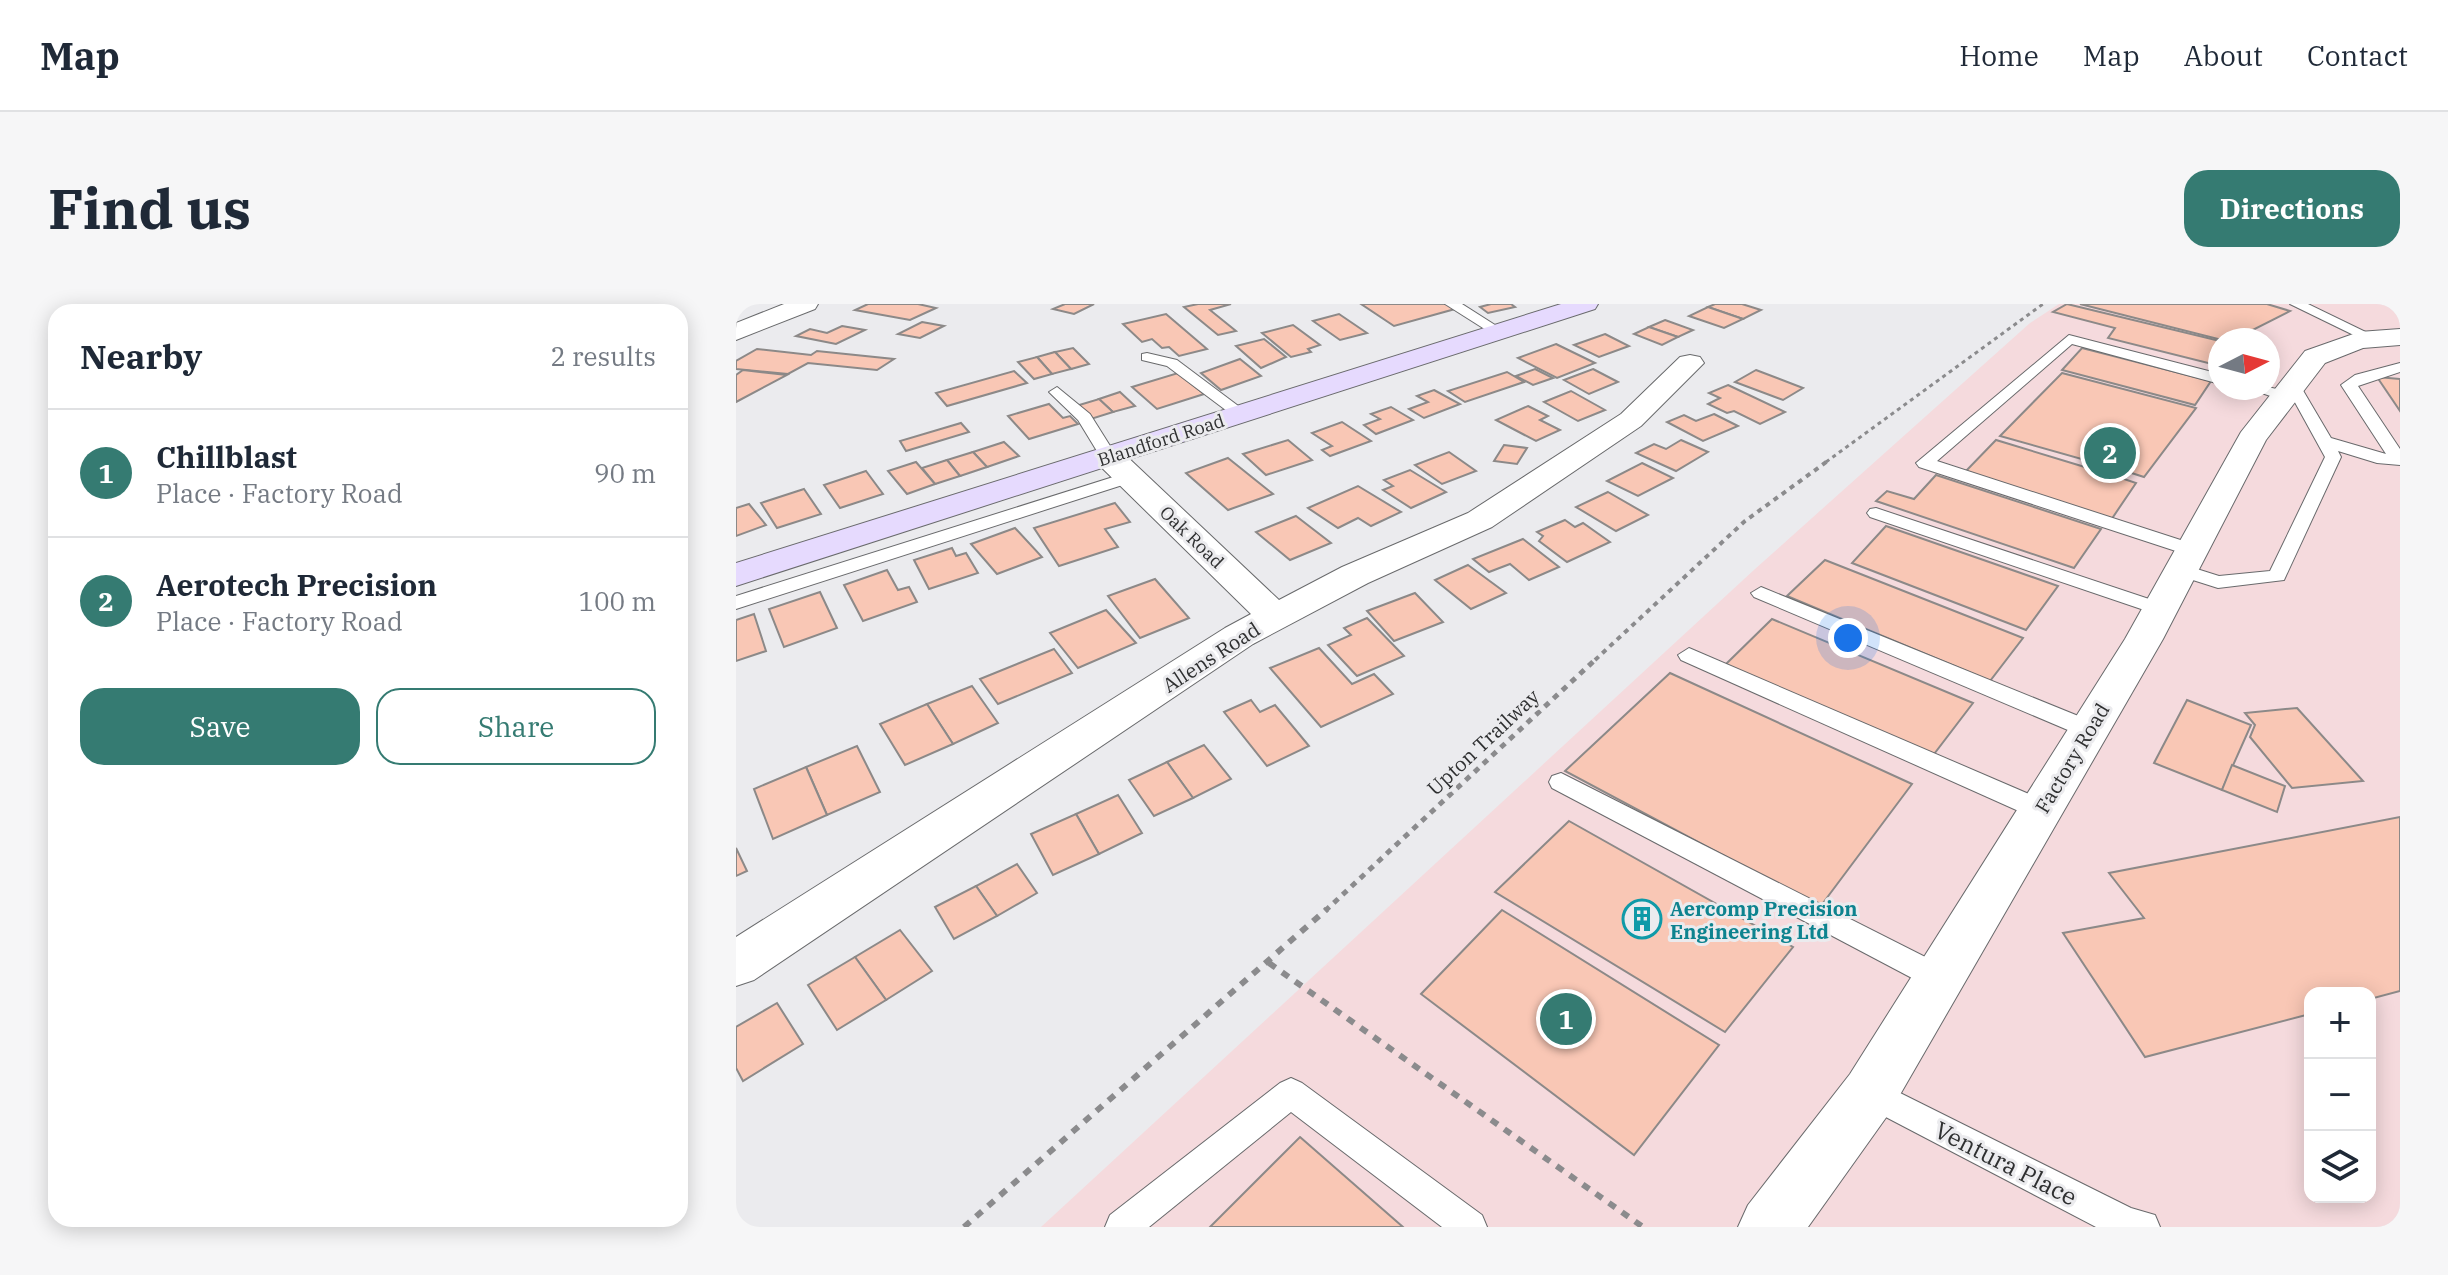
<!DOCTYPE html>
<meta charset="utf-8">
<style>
body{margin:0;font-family:"IBM Plex Serif",serif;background:#f6f6f7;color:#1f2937}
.controls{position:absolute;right:24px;bottom:24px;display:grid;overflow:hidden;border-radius:16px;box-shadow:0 4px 20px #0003}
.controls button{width:72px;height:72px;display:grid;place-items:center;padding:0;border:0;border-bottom:2px solid #e0e1e3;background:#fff;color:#1f2937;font:40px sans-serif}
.compass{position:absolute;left:1472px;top:24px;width:72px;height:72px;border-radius:50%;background:#fff;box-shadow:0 4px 20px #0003;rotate:84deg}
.you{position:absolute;left:1112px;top:334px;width:28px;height:28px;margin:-20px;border:6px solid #fff;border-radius:50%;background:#1a73e8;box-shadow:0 0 0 12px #1a73e833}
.badge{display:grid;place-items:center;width:52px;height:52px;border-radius:50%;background:#357b72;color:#fff;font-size:26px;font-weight:700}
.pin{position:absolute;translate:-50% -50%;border:4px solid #fff;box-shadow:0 2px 8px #0006}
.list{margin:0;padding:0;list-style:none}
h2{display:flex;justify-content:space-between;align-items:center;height:104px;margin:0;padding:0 32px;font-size:34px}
h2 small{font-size:26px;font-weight:400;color:#747a83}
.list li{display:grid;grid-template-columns:52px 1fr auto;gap:24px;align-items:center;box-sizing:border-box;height:128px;padding:0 32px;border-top:2px solid #e0e1e3}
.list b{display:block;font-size:30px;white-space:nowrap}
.list p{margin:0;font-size:26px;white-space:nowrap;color:#747a83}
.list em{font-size:26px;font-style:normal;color:#747a83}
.actions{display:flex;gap:16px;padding:24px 32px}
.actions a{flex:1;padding:18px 0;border:2px solid #357b72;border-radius:24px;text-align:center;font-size:28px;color:#357b72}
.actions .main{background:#357b72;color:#fff}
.icon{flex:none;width:44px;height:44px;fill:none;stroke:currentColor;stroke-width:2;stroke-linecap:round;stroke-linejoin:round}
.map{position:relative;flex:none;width:1664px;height:923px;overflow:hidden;border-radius:24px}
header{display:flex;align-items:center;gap:48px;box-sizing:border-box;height:112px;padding:0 40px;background:#fff;border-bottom:2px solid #e0e1e3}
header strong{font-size:38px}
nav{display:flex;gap:44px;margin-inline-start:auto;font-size:28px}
.intro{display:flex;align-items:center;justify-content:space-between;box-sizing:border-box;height:192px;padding:0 48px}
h1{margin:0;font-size:56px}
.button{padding:20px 36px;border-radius:24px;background:#357b72;color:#fff;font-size:28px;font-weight:700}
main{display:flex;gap:48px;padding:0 48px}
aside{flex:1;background:#fff;border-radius:24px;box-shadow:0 4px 20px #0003}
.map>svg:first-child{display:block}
.industrial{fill:#f5dadd;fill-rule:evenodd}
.building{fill:#f9c7b5;stroke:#8c8988;stroke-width:2}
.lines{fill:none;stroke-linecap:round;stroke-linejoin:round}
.service-casing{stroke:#696a6c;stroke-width:2}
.minor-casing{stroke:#696a6c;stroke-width:2}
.secondary-casing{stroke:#696a6c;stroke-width:2}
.path-far3{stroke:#8b8b8d;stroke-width:3;stroke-dasharray:4 4;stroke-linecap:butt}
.path-far2{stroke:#8b8b8d;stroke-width:4;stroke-dasharray:5 5;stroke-linecap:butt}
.path-far1{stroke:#8b8b8d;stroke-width:5;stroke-dasharray:6 6;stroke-linecap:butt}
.path{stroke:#8b8b8d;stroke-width:6;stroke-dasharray:8 8;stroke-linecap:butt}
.service{fill:#fff;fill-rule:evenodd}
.minor{fill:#fff;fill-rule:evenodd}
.secondary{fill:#e6dafe;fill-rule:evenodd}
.labels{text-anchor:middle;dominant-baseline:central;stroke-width:6;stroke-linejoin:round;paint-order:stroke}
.far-street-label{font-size:18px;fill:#2f3031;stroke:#ebebee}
.street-label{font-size:20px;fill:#2f3031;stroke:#ebebee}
.culture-label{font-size:20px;font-weight:bold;fill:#0d838f;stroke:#ebebee;text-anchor:start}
.near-street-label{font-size:24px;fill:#2f3031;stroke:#ebebee}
</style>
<header>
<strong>Map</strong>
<nav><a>Home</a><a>Map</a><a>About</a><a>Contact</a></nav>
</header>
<div class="intro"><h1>Find us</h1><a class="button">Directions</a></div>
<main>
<aside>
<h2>Nearby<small>2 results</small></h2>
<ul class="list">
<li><span class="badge">1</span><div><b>Chillblast</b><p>Place · Factory Road</p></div><em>90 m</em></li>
<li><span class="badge">2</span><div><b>Aerotech Precision</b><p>Place · Factory Road</p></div><em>100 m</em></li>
</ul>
<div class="actions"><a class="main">Save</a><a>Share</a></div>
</aside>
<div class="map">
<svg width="1664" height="923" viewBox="0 0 1664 923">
<rect width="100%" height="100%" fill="#ebebee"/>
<path class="industrial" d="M1323,0H1664V923H305L1019,265L1294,19ZM1484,36H1532V84H1484ZM1574,689H1634V893H1574Z"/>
<g class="building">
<path d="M132,0H182L200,4L174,16L119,6Z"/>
<path d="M329,0H358L338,10L317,5Z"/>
<path d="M462,0H495L474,6L500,27L482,31L448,3Z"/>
<path d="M625,0H712L719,5L658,22Z"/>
<path d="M755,0H775L779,3L752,9L744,3Z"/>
<path d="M979,0H1006L1025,6L1007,15L972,3Z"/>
<path d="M1331,0L1484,37V62L1372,34L1379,24L1317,8Z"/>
<path d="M1344,0H1531L1554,7L1497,36H1486Z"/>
<path d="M972,3L1007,15L988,24L953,12Z"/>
<path d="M430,10L471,45L443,52L433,43L426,44L416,35L406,38L387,20Z"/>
<path d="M603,10L631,29L604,36L577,17Z"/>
<path d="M929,16L957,26L942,33L913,23Z"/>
<path d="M186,18L208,22L184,34L162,30Z"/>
<path d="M557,21L584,41L572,45L575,48L555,53L526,29Z"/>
<path d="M106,22L129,26L100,40L60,32L74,25L91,29Z"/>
<path d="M913,23L942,33L926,41L898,30Z"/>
<path d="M869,30L893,42L863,53L838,41Z"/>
<path d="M528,35L550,53L525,64L500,42Z"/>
<path d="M820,40L859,59L821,74L782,54Z"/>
<path d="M337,44L353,60L335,65L319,48Z"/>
<path d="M1346,44L1475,77L1459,101L1326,66Z"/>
<path d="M21,45L75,51L81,47L158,55L141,66L72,59L52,70L0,65V57Z"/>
<path d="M319,48L335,65L316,70L301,53Z"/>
<path d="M301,53L316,70L298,75L282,58Z"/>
<path d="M504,55L525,72L485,86L465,69Z"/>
<path d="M799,65L817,74L797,81L780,72Z"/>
<path d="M857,65L882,78L853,90L828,76Z"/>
<path d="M7,66L51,71L0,98V71Z"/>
<path d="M1020,66L1067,84L1047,96L999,78Z"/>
<path d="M278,67L291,79L211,102L200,89Z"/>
<path d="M771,68L788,78L729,98L712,87Z"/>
<path d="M442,69L468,90L421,105L396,83Z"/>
<path d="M1326,69L1460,104L1408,173L1380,164L1376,171L1400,179L1375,216L1228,169L1260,136L1362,167L1367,161L1264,132Z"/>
<path d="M1641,73L1664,75V107Z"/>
<path d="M992,81L1049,108L1024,120L998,107L991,109L972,100L984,94L973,89Z"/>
<path d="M698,86L724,100L688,114L673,105L692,98L681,92Z"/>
<path d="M835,87L869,106L842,117L808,98Z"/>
<path d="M384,88L399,102L377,108L363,95Z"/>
<path d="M363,95L377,108L355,115L340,102Z"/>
<path d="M313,100L327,114L334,112L342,120L293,135L272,112Z"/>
<path d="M792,102L812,112L804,116L824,126L800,137L760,116Z"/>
<path d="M655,103L677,116L640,130L628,121L644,115L635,110Z"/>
<path d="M978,110L1002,122L967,137L931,118L948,111L960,117Z"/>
<path d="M606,118L635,137L594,152L586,146L596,142L576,129Z"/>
<path d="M225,119L233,128L170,147L164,137Z"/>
<path d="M552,136L576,156L530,171L507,150Z"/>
<path d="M945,136L972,148L940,167L900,149L918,140L930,145Z"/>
<path d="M268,138L283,152L251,163L237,148Z"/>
<path d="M768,141L791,144L781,160L758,157Z"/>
<path d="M237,148L251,163L224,172L211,156Z"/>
<path d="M713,148L740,167L706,180L679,161Z"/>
<path d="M492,154L537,190L492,206L450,169Z"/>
<path d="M211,156L224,172L199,180L186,164Z"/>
<path d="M180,158L199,180L171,190L152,167Z"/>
<path d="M906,159L937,174L902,192L871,177Z"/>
<path d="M674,166L710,188L675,204L647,186L657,182L648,176Z"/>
<path d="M130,167L147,190L104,204L88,181Z"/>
<path d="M1200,171L1365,225L1338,264L1140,197L1151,187L1178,195Z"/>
<path d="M622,182L665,208L635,222L622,214L602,224L572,204Z"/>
<path d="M68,185L85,210L41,224L25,199Z"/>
<path d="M872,188L912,211L880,227L840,203Z"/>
<path d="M379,199L394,218L369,225L382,243L323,262L298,224Z"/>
<path d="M13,200L30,221L0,232V204Z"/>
<path d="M560,212L595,239L554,256L520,228Z"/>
<path d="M829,216L839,223L847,219L874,238L831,258L803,237L807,232L801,228Z"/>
<path d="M1150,222L1322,282L1290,326L1116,259Z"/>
<path d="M279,224L306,253L261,270L235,240Z"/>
<path d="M787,235L823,263L793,276L774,260L753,268L737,255Z"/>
<path d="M216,244L220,252L230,249L242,269L193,285L178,256Z"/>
<path d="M1089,256L1287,334L1254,377L1051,292Z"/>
<path d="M732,261L770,289L735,305L699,276Z"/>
<path d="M151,266L162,286L173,283L181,298L127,317L108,281Z"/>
<path d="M419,275L453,314L404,334L372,292Z"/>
<path d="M84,288L101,324L48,343L33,305Z"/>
<path d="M679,289L707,318L658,337L631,307Z"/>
<path d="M370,306L400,339L342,364L314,329Z"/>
<path d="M18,310L30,347L0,357V316Z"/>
<path d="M631,314L668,352L621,372L592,341L615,331L608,324Z"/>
<path d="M1036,315L1237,399L1195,454L989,361Z"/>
<path d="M583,344L616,380L638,370L657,390L585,423L534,364Z"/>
<path d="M318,345L336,369L262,400L244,375Z"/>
<path d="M934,369L1176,480L1084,603L829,467Z"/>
<path d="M236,382L262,419L217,440L191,400Z"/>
<path d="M515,396L524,408L539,401L573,442L531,462L488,408Z"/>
<path d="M1451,396L1515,421L1486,486L1418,459Z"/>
<path d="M191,400L217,440L169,461L144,420Z"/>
<path d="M1561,404L1627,477L1556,484L1514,433L1519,421L1509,409Z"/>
<path d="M468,441L495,475L457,494L431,458Z"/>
<path d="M121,442L144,488L91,511L70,463Z"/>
<path d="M431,458L457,494L418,512L393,476Z"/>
<path d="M1496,461L1549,482L1541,508L1486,486Z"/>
<path d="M70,463L91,511L37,535L18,485Z"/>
<path d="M382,491L406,529L363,550L340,510Z"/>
<path d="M340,510L363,550L317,571L295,530Z"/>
<path d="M1664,513V687L1634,695V689H1574V710L1409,753L1327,629L1408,614L1373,569Z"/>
<path d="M833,517L1057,643L989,728L759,588Z"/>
<path d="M0,544L11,567L0,572Z"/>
<path d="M281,560L301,589L261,612L240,582Z"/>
<path d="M240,582L261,612L218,635L199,603Z"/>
<path d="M766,606L983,741L898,851L685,690Z"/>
<path d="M164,626L196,667L150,696L119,653Z"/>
<path d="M119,653L150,696L101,726L72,681Z"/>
<path d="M41,699L67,740L7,777L0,764V723Z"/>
<path d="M564,833L667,923H474Z"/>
</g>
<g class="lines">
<defs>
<g id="service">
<path d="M709,0H726L770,28L763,32L758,31Z"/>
<path d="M1554,0H1572L1644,35L1642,38H1632Z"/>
<path d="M1333,31L1484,70V80L1336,40L1201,157L1463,242L1466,246L1463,250H1449L1183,163L1180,159Z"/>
<path d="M411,49L441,56L513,110L511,113H499L431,62L406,56V50Z"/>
<path d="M1664,59V68L1622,82L1664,145V161L1641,159L1602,147L1605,153L1548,276L1482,284L1438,270L1435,266L1438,262L1445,260L1483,272L1534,267L1589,153L1556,93L1549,97L1511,84L1532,83L1553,88L1549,81L1552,78H1562L1595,134L1650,150L1605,81L1619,71Z"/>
<path d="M321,83L354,110L381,153L379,157H367L342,116L313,88Z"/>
<path d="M393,168L402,173L399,177L0,305V292Z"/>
<path d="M1140,204L1431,301L1434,305L1424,311L1417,309L1134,213L1131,209L1134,205Z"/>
<path d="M1025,283L1362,420L1366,426L1362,432H1346L1018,293L1015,289Z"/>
<path d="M953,344L1314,499L1318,506L1314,513L1305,515L1296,513L945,356L942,351Z"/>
<path d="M825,469L1213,665L1217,674L1213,683L1203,686L1193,683L816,484L813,478L816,472Z"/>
<path d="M555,774L566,779L746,911L751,923H706L555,808L413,923H369L374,911L544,779Z"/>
<path d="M1134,774L1395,904L1419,911L1424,923H1360L1123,799L1118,789L1123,779Z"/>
</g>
<g id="minor">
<path d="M48,0H82L79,5L0,36V19Z"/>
<path d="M1664,25V41L1627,44L1589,59L1530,136L1427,335L1154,808L1072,923H1002L1012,901L1114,770L1389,335L1505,128L1569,47L1623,28Z"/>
<path d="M954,51L964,53L968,59L905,122L756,223L632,279L517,340L18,676L0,682V633L489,324L515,310L362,160L357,153L362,146L373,144L384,146L543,296L606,263L732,209L885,110L944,53Z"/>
</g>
<path id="secondary" d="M825,0H862L859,5L0,282V259Z"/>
</defs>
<use href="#service" class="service-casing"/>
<use href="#minor" class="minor-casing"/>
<use href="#secondary" class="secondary-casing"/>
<path class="path-far3" d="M1090,158L1307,0"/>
<path class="path-far2" d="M859,356L1009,217L1093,156"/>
<path class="path-far1" d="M589,607L861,354"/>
<g class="path">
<path d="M533,659L907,923"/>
<path d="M228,923L591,605"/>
</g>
<use href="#service" class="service"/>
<use href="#minor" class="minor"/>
<use href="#secondary" class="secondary"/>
</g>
<defs>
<symbol id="building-ring" viewBox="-11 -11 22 22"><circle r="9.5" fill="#ebebee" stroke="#0f9aa8" stroke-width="1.5"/><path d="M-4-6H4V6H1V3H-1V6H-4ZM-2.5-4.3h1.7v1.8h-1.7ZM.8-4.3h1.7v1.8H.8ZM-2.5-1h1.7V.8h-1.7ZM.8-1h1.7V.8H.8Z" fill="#0f9aa8"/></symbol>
</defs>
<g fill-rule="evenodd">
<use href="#building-ring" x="884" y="593" width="44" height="44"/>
</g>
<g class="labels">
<g class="far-street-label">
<text transform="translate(425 136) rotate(-18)">Blandford Road</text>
<text transform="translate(456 233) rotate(44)">Oak Road</text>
</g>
<g class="street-label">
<text transform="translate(475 353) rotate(-33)">Allens Road</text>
<text transform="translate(747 438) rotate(-43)">Upton Trailway</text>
<text transform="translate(1336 454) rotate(-59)">Factory Road</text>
</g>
<g class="culture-label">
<text x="934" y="604">Aercomp Precision<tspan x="934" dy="23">Engineering Ltd</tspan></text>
</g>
<g class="near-street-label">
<text transform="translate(1270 859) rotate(27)">Ventura Place</text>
</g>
</g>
</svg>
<div class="controls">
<button>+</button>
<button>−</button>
<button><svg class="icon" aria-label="layers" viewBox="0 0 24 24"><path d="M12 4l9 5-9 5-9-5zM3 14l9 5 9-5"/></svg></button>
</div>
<svg class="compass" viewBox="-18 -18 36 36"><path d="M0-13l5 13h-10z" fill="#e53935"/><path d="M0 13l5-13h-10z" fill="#747a83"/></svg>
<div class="you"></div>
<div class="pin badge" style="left:830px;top:715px">1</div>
<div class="pin badge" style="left:1374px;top:149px">2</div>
</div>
</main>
